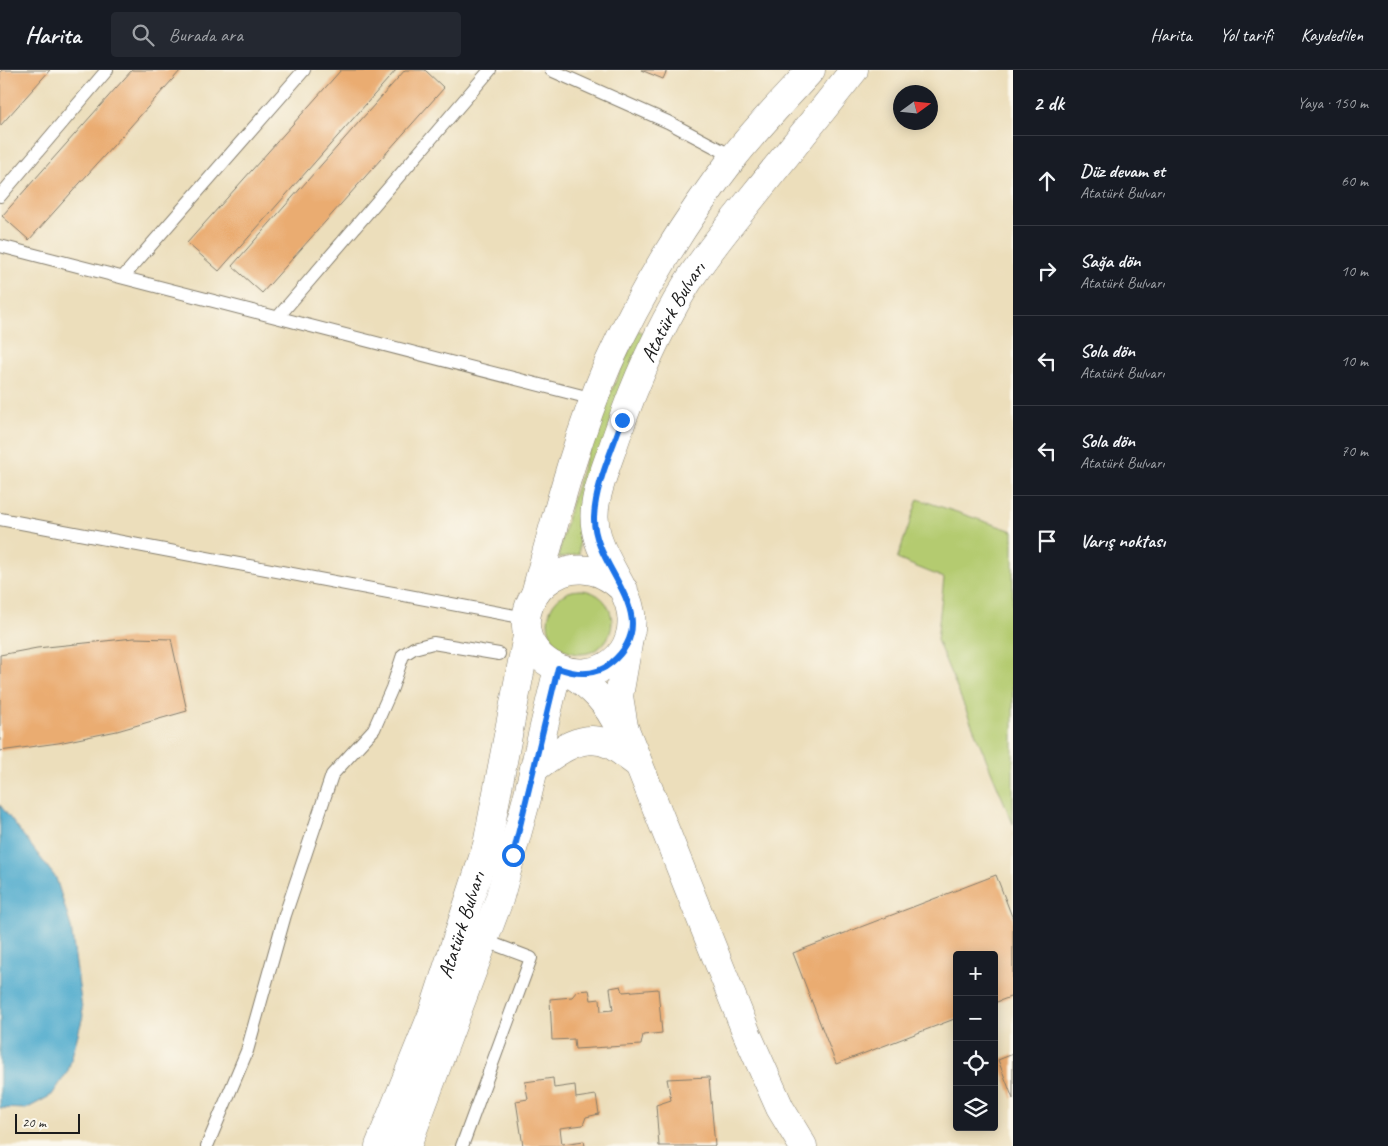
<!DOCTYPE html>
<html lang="tr">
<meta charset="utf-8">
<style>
body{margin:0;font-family:Caveat,sans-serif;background:#242831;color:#f1f3f6}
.controls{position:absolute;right:15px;bottom:15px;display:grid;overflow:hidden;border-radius:5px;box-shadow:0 2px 12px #0003}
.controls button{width:45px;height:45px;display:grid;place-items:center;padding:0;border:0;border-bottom:1px solid #363941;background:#171b24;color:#f1f3f6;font:25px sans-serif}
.compass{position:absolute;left:893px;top:15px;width:45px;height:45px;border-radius:50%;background:#171b24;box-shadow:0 2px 12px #0003;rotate:75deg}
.scale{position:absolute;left:15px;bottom:12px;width:65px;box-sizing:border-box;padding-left:5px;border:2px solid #1c1c1c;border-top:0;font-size:14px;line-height:18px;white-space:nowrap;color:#1c1c1c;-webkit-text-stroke:4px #fbf7ec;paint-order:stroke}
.stop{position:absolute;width:15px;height:15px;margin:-11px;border:4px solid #1a73e8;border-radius:50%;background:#fff}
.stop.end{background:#1a73e8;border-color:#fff;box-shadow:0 1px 5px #0008}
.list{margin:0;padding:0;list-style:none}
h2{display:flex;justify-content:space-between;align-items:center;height:65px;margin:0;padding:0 20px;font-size:21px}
h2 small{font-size:16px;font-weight:400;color:#9ea1a6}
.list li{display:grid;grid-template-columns:32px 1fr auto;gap:15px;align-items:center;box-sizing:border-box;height:90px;padding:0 20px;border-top:1px solid #363941}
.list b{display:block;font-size:19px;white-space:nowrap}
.list p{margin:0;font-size:16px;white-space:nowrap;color:#9ea1a6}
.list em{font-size:16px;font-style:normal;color:#9ea1a6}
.icon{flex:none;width:28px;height:28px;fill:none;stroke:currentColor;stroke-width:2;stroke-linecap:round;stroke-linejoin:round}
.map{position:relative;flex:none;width:1013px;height:1076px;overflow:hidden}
header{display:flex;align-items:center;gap:30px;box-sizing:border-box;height:70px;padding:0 25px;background:#171b24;border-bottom:1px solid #363941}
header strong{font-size:24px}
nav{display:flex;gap:28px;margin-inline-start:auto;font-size:18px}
.search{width:350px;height:45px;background:#242831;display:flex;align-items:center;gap:12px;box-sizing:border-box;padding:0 18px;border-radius:5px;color:#9ea1a6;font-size:19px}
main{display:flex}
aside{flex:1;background:#171b24}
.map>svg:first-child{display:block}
.green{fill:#b4cb70;stroke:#687446}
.water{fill:#4fabcd;stroke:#366474}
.building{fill:#eaac71}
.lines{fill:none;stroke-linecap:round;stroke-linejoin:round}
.lane-casing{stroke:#847d6c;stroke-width:14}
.primary-casing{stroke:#847d6c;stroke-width:29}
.lane{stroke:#fff;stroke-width:12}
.primary{stroke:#fff;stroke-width:28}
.route{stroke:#1a73e8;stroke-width:6}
.labels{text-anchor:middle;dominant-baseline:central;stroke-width:4.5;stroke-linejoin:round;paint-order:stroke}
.street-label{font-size:21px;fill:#1c1c1c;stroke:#fbf7ec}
</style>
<header>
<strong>Harita</strong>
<div class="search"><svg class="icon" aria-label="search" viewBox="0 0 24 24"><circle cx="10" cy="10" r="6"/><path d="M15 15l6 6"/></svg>Burada ara</div>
<nav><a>Harita</a><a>Yol tarifi</a><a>Kaydedilen</a></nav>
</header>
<main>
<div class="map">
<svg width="1013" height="1076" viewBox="0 0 1013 1076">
<rect width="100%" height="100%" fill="#fbf7ec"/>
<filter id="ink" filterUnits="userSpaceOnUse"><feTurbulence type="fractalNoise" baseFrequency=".02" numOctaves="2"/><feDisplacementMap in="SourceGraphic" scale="10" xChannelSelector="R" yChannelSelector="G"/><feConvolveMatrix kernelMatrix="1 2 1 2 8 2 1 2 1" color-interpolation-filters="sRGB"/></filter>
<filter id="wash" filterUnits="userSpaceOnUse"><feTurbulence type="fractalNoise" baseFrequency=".0096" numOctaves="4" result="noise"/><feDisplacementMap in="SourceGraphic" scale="20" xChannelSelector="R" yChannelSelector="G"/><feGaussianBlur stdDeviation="1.12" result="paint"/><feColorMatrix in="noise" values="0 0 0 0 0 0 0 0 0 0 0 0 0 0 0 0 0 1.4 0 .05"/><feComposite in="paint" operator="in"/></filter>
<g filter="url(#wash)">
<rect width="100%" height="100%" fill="#ecdebb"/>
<g class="green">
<path d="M638,260L645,264L579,457V484L558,488C574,409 605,334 638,260Z"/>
<path d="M918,429L1013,461V754L937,570L944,508L897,489Z"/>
<circle cx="580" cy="552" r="32"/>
</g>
<path class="water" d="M0,735L56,808L71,857L83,946L68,1001L52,1025L26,1039L0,1038Z"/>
<g id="blocks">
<g class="building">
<path d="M2,0H50L0,56V2Z"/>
<path d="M132,0H181L29,170L2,146Z"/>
<path d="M341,0H396L219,201L187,173Z"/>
<path d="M405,0H425L444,18L262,223L232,196Z"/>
<path d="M641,0H667L663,9Z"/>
<path d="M134,568L171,569L187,641L117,661L58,673L0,681V585L37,578Z"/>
<path d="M996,805L1013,849V926L994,933V885H957V948L836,994L793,883Z"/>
<path d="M621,916L623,922L658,919L662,963L643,965L641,975L575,979L574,969L552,970L550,929L572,927L577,921L589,920L591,930L600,929L601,941L613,940L610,918Z"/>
<path d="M1013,984V1029L998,990Z"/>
<path d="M709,1007L715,1076H659L656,1035L671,1030L667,1009Z"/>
<path d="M553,1008L554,1018L575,1015L576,1028L596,1025L599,1044L586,1047L583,1055L560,1058L562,1074L584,1071L585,1076H523L516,1031L528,1029L525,1012Z"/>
</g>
</g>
</g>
<g filter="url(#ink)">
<use href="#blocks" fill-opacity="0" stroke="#847d6c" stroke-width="1"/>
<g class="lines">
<defs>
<g id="lane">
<path d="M551,0L668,52L734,87"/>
<path d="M0,126L107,0"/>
<path d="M0,176L594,329"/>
<path d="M123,207L304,0"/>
<path d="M278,247L490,0"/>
<path d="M0,449L526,548"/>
<path d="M207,1076L247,981L285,845L332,705L374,659L392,618L403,585L414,578L433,573L499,584"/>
<path d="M462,1076L531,888L486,871"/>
</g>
<g id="primary">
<path id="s1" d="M624,520C569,464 501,535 535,580C559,613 616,610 629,568C645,519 584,489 596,431C600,410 609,389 616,368C634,315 657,263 686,215C706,183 731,154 754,125C788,83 821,42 854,0"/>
<path d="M535,524C556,447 576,368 608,294C639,225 687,147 733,88C757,57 785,29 811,0"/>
<path d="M628,574L619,626L624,657L747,964L780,1038L803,1076"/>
<path d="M570,603C593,618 607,633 619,658"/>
<path d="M534,699C555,683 583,660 611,675C620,680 628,687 637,693"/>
<path id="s2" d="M379,1076L432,945L487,775L527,566"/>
<path d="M407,1076L499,830L527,728L558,598"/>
</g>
</defs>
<use href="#lane" class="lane-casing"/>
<use href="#primary" class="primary-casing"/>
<use href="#lane" class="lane"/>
<use href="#primary" class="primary"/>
</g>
</g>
<g class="lines" filter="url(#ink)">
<path class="route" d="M513,785L558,598C576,605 596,606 611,593C667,546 593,499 594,448C595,415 612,381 622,350"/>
</g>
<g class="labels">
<g class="street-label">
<text stroke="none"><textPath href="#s1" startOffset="629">Atatürk Bulvarı</textPath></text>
<text stroke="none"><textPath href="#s2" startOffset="236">Atatürk Bulvarı</textPath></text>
</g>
</g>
</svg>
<div class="controls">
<button>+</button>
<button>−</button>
<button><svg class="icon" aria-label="locate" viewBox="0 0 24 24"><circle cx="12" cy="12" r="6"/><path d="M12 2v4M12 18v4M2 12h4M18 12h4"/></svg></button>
<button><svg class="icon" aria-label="layers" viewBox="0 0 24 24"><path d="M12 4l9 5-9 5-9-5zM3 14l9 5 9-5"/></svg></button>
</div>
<svg class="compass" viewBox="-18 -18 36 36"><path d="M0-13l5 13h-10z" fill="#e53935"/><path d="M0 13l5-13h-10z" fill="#9ea1a6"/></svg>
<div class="scale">20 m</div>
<div class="stop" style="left:513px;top:785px"></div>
<div class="stop end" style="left:622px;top:350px"></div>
</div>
<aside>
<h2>2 dk<small>Yaya · 150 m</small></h2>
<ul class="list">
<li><svg class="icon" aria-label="ahead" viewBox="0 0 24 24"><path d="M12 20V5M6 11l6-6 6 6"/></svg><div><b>Düz devam et</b><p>Atatürk Bulvarı</p></div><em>60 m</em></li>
<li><svg class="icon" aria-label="right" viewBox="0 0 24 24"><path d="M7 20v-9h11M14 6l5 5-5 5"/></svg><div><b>Sağa dön</b><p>Atatürk Bulvarı</p></div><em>10 m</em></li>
<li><svg class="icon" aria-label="left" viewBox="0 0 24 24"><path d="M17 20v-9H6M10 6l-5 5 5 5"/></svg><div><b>Sola dön</b><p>Atatürk Bulvarı</p></div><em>10 m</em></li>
<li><svg class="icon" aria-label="left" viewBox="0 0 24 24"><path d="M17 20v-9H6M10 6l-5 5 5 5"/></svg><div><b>Sola dön</b><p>Atatürk Bulvarı</p></div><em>70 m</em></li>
<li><svg class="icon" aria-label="arrive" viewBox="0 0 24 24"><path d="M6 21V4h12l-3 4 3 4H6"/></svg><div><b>Varış noktası</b></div></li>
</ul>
</aside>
</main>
